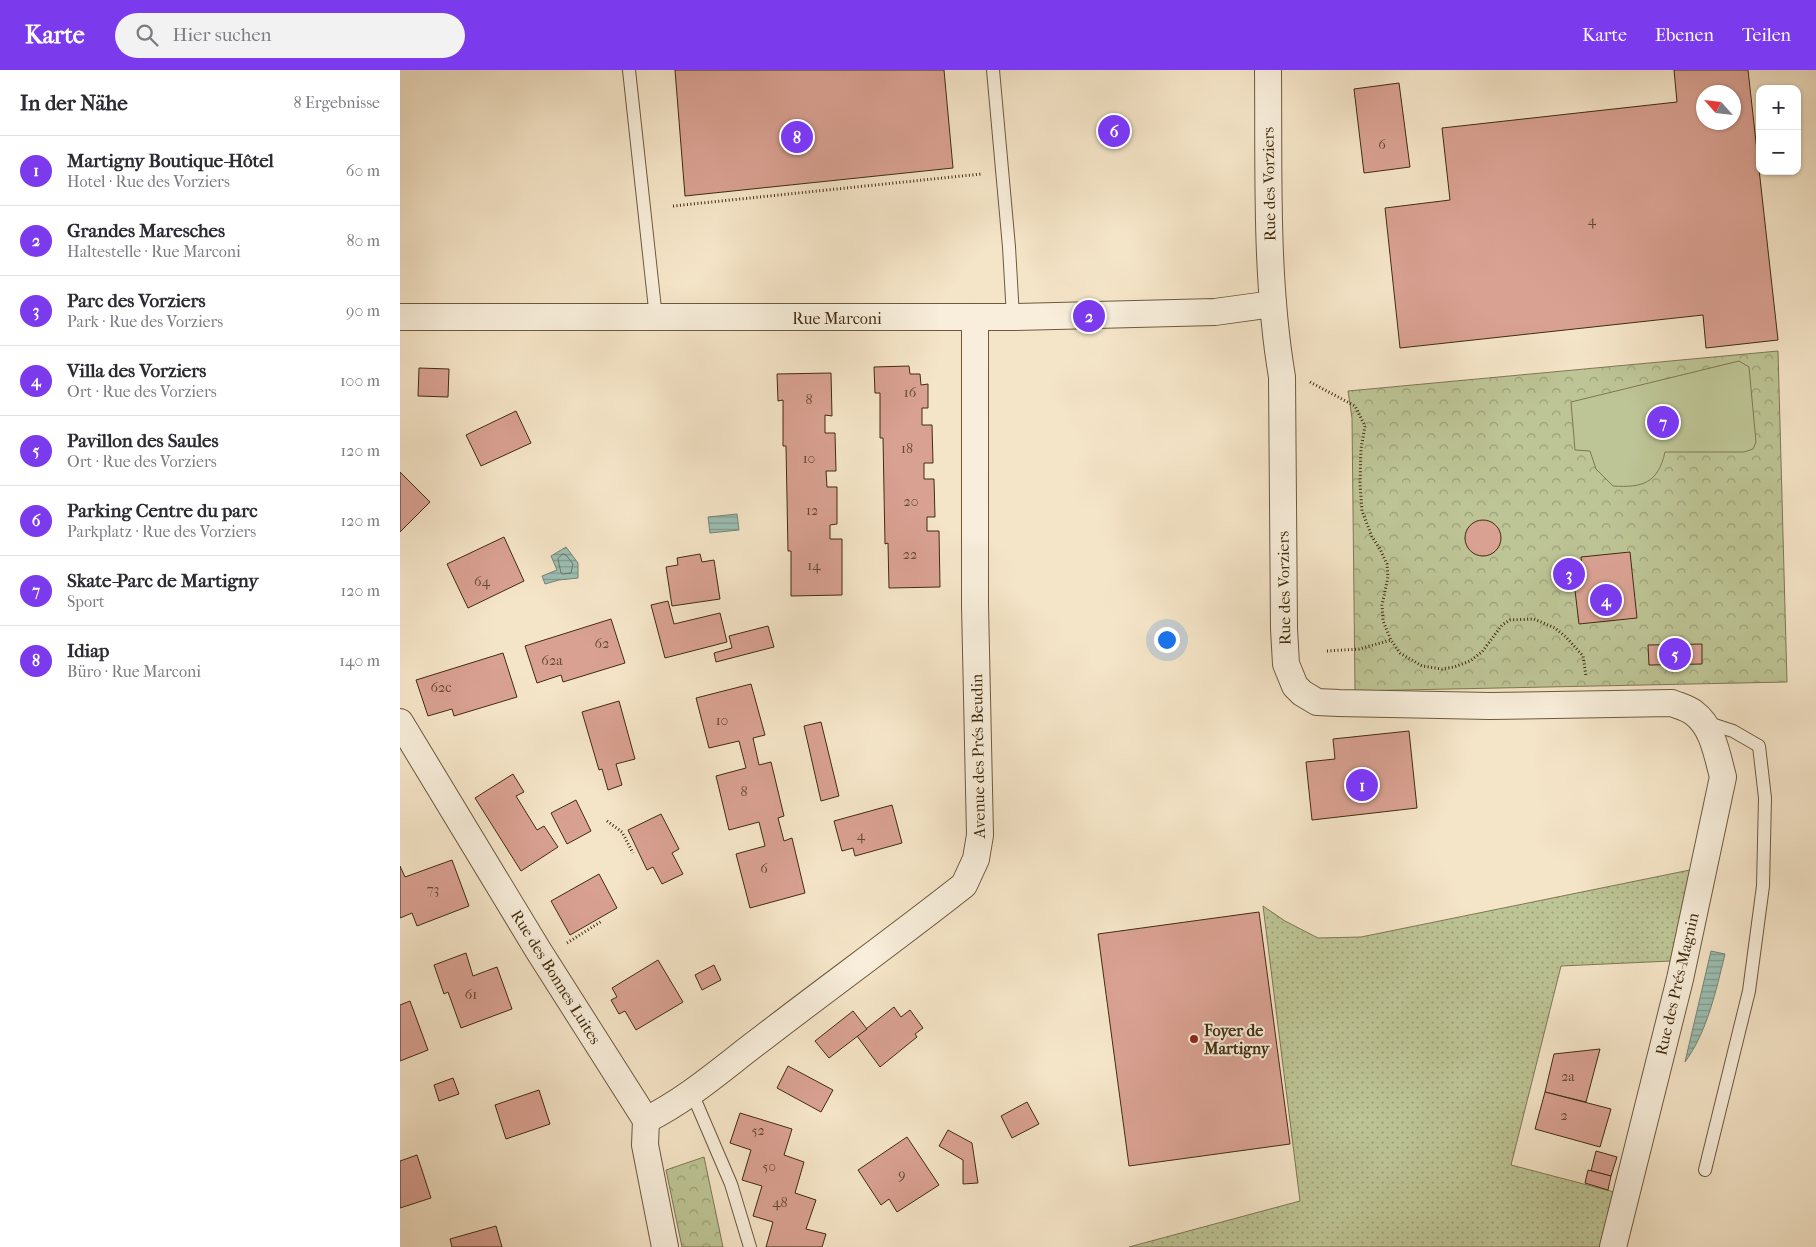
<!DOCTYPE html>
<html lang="de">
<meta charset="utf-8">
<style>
body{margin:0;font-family:"IM FELL French Canon",serif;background:#f2f2f3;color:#2b2b33}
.controls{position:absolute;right:15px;top:15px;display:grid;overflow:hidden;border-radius:10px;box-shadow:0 1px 4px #0004}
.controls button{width:45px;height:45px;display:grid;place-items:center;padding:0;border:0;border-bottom:1px solid #e1e1e2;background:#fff;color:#2b2b33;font:25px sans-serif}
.compass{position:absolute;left:1296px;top:15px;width:45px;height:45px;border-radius:50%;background:#fff;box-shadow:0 1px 4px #0004;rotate:297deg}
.you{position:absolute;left:766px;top:569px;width:18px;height:18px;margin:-12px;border:4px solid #fff;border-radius:50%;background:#1a73e8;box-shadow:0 0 0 8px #1a73e833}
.badge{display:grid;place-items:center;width:32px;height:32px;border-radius:50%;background:#7c3aed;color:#fff;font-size:16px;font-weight:700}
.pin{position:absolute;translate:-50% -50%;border:2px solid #fff;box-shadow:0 1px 5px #0006}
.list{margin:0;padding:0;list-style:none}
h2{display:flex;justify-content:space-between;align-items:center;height:65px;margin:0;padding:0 20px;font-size:21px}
h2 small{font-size:16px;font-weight:400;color:#7c7c81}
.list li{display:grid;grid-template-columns:32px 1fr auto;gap:15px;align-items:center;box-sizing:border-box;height:70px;padding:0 20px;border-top:1px solid #e1e1e2}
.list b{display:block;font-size:19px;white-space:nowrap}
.list p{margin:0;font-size:16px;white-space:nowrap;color:#7c7c81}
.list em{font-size:16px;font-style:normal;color:#7c7c81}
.icon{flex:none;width:28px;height:28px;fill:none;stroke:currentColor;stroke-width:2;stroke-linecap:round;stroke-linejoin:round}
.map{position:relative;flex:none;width:1416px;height:1177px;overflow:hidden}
header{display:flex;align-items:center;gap:30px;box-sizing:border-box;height:70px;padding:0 25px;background:#7c3aed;color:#fff}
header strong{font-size:24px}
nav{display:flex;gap:28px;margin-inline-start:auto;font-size:18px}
.search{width:350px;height:45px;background:#f2f2f3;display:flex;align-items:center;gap:12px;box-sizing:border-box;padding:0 18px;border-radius:28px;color:#7c7c81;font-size:19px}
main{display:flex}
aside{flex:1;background:#fff}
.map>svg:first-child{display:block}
.grass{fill:url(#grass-dots);stroke:#7e7852}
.park{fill:url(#park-crowns);stroke:#7e7852}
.garden{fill:#bdc495;stroke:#7e7852}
.water{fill:url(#water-rules);stroke:#778472}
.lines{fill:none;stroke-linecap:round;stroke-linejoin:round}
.shore{stroke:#6e7662;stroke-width:1}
.building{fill:#d9a192;stroke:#402c0f;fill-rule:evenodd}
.service-casing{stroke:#6d5a3d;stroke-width:14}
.minor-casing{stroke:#6d5a3d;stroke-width:28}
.path{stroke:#402c0f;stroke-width:3;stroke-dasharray:1 2.5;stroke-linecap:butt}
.service{stroke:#f8eedb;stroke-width:12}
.minor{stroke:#f8eedb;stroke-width:26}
.poi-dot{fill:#8f2418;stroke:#f8eedb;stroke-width:2}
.labels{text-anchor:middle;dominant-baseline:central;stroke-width:4;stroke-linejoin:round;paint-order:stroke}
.number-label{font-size:14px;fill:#664930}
.street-label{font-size:16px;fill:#402c0f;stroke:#f8eedb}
.poi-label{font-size:16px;font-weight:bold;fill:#402c0f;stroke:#f8eedb;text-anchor:start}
</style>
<header>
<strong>Karte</strong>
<div class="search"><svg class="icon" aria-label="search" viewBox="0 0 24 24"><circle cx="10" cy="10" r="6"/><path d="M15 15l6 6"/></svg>Hier suchen</div>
<nav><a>Karte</a><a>Ebenen</a><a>Teilen</a></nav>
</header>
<main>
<aside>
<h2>In der Nähe<small>8 Ergebnisse</small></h2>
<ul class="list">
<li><span class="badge">1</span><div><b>Martigny Boutique-Hôtel</b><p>Hotel · Rue des Vorziers</p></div><em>60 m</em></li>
<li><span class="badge">2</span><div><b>Grandes Maresches</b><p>Haltestelle · Rue Marconi</p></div><em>80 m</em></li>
<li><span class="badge">3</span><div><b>Parc des Vorziers</b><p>Park · Rue des Vorziers</p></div><em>90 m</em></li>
<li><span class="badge">4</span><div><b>Villa des Vorziers</b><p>Ort · Rue des Vorziers</p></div><em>100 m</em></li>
<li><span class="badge">5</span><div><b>Pavillon des Saules</b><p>Ort · Rue des Vorziers</p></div><em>120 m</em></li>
<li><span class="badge">6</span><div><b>Parking Centre du parc</b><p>Parkplatz · Rue des Vorziers</p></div><em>120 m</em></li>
<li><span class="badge">7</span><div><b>Skate-Parc de Martigny</b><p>Sport</p></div><em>120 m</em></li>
<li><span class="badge">8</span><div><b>Idiap</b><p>Büro · Rue Marconi</p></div><em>140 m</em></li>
</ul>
</aside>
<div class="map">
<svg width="1416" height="1177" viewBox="0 0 1416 1177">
<defs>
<pattern id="grass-dots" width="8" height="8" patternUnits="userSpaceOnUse" patternTransform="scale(1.25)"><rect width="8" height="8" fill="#bdc495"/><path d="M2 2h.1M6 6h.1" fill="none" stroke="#9b9f78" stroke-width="1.8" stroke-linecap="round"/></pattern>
<pattern id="park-crowns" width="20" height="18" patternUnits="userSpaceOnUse" patternTransform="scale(1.25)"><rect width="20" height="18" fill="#bdc495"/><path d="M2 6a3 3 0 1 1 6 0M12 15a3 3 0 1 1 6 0" fill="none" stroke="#9b9f78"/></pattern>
<pattern id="water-rules" width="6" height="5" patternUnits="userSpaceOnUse" patternTransform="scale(1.25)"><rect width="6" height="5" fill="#9cbfb4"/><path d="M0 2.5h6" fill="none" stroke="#819b91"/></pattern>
</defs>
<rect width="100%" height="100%" fill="#f5e5c8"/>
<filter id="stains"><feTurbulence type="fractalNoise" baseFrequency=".004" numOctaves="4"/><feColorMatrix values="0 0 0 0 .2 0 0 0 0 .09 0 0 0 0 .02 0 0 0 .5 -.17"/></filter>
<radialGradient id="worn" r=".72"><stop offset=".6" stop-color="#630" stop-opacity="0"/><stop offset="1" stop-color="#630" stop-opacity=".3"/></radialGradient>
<path class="grass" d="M1290,800L1271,891L1161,896L1111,1095L1218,1123L1204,1177H729L900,1131L863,836L885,851L918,868L961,867Z"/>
<g class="park">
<path d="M1378,281L1387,612L955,621L952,348L948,321Z"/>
<path d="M304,1087L323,1177H282L266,1100Z"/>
</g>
<path class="garden" d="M1339,291L1349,297L1356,372L1353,379L1344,382H1265C1258,413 1243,418 1213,416L1196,399L1190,381L1175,380L1171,332Z"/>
<g class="water">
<path d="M337,444L339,460L310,463L308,447Z"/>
<path d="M166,477L178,493V508L159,510L145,514L142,506L157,500L151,486Z"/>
<path d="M1311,881L1325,884C1316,921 1307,962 1285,992Z"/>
</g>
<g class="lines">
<path class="shore" d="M163,484L166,485L173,494L171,503L163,504L161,503L158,489Z"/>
</g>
<g class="building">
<path d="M275,0H544L553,98L285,126Z"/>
<path d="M1274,0H1348L1378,270L1306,278L1303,245L1000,278L985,138L1050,130L1042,58L1277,32ZM1304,22H1334V52H1304Z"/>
<path d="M999,13L1010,97L964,103L954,19Z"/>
<path d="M509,296L510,304H520L521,315L528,314V338H522V355H532L533,393H524V409H534L535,447H527V461H539L540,517L489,518L488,473L485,474L483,368H480V323H475L474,297Z"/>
<path d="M19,298L49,299L48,327L18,326Z"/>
<path d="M431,303L432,346L425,345V363H435L436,401H426L427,417H437V454L430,455V469H442V525L391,526V481H388L386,376H383V330L378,331L377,304Z"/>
<path d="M116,341L131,373L81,396L66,365Z"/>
<path d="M0,402L30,432L0,462Z"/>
<circle cx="1083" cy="468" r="18"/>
<path d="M104,467L124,511L68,538L47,494Z"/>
<path d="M1230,482L1237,548L1179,554L1174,512L1183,510L1181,487Z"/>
<path d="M300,484L302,492L314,490L320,529L272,536L266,497L278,495L277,488Z"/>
<path d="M268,531L274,554L320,543L327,572L265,588L251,535Z"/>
<path d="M211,549L225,593L163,612L161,605L137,613L125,576Z"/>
<path d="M368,556L374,577L316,592L314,583L332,578L329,566Z"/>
<path d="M1302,574V594L1249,595L1248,575Z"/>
<path d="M103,583L117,627L54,646L52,639L28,646L16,610Z"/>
<path d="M351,614L365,665L353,668L359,695L371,692L384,746L378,748L384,771L392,768L405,823L350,838L336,784L365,776L359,752L329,760L316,706L346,698L339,671L309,678L296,628Z"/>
<path d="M219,631L235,689L216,694L222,715L208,720L202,699L199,700L182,642Z"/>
<path d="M421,652L439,726L421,731L404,656Z"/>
<path d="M1009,661L1017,738L912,750L906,692L935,689L933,669Z"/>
<path d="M113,704L124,722L116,726L137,760L144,756L158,777L121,801L75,728Z"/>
<path d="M176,730L191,761L167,774L151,743Z"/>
<path d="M492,735L502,773L455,786L453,778L442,781L434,751Z"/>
<path d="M261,744L279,779L272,783L283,804L262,814L253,797L247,800L228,760Z"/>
<path d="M52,790L69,836L17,856L12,843L0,848V796L5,807Z"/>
<path d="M199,804L217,838L170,865L151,831Z"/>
<path d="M859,842L890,1074L729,1096L698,864Z"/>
<path d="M66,883L73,906L97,897L112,939L61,958L48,922L44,924L34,895Z"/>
<path d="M258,890L283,932L236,960L225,941L219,944L211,930L217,927L212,918Z"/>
<path d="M314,895L321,910L302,920L295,905Z"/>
<path d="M10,931L28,980L0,991V935Z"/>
<path d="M494,937L501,947L510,940L523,958L515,964L517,967L480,997L457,966Z"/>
<path d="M453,941L467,959L429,988L415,971Z"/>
<path d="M1200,979L1186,1032L1145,1022L1154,984Z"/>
<path d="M388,996L433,1020L421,1042L377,1018Z"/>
<path d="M53,1008L59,1024L39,1031L34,1015Z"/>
<path d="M139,1020L150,1054L106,1069L95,1035Z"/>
<path d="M1145,1022L1211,1039L1200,1077L1135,1059Z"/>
<path d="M627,1032L639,1054L612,1068L601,1046Z"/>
<path d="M340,1043L392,1059L384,1085L404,1092L395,1123L416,1130L406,1159L426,1164L422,1177H366L373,1152L353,1146L362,1116L342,1110L351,1080L330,1073Z"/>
<path d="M548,1060L572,1073L578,1113L563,1114V1090L539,1076Z"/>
<path d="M507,1067L539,1115L497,1142L489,1129L481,1135L458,1100Z"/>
<path d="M1196,1081L1217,1087L1211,1106L1191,1101Z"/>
<path d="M17,1085L31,1128L0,1138V1091Z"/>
<path d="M1188,1100L1211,1106L1208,1120L1185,1113Z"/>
<path d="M96,1156L102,1177H52L50,1169Z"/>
</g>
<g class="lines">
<defs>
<g id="service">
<path d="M229,0L256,248"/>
<path d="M593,0L609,177L613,247"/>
<path d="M292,1023L331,1114L350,1177"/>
<path d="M1305,1100L1349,921L1363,816L1365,728L1359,676L1333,661L1305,652"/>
</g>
<g id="minor">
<path d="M868,0C869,102 865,206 882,307L884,559L886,594L895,616L902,623L917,632L939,633L1090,636L1272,633C1279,636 1288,638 1294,643C1313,657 1317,685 1323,707L1280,909L1213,1177"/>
<path d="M0,247H613L815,242L873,234"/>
<path d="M0,652L138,880L246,1050L245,1075L265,1177"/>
<path d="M246,1050C290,1028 325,996 364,967C430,916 498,867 564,815L576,789L580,765L575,535V247"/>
</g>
</defs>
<use href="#service" class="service-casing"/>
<use href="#minor" class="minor-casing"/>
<g class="path">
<path d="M273,136L581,104"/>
<path d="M910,312L955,336L965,356L961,379L960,413L962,441L972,467L980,479L987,494L988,507L982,535L983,551L991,570L1000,583L1022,596L1042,599L1054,597L1070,591L1082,582L1102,555L1110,550L1134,549L1155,558L1166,567L1183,586L1186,606"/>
<path d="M927,581L959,579L991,570"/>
<path d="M207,751L222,762L233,783"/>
<path d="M167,873L202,851"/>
</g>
<use href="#service" class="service"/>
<use href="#minor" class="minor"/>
</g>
<circle class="poi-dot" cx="794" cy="969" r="5"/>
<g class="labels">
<g class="number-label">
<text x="982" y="74">6</text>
<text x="1192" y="150">4</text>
<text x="510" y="322">16</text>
<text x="409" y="329">8</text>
<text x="507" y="378">18</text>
<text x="409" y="388">10</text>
<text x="511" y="431">20</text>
<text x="412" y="440">12</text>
<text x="510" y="484">22</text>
<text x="414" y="495">14</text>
<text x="82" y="511">64</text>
<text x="202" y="573">62</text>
<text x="152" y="590">62a</text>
<text x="41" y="617">62c</text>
<text x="322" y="650">10</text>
<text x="344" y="721">8</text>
<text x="461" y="765">4</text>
<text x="364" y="798">6</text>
<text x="33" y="819">73</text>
<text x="71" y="924">61</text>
<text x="1168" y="1006">2a</text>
<text x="1164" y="1045">2</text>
<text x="358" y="1060">52</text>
<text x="369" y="1096">50</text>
<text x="502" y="1104">9</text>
<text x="380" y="1132">48</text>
</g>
<g class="street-label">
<text transform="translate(869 114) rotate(-91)">Rue des Vorziers</text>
<text x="437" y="248">Rue Marconi</text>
<text transform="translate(884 518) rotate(-91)">Rue des Vorziers</text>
<text transform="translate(578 686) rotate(-91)">Avenue des Prés Beudin</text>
<text transform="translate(156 907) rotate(58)">Rue des Bonnes Luites</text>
<text transform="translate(1277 914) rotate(-77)">Rue des Prés-Magnin</text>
</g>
<g class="poi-label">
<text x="804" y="960">Foyer de<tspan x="804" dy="18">Martigny</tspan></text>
</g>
</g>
<rect width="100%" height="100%" filter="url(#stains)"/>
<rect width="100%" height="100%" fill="url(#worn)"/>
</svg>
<div class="controls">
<button>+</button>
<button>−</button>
</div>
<svg class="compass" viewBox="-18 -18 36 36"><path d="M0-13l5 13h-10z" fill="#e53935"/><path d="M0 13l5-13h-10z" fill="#7c7c81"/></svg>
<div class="you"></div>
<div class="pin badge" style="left:962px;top:715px">1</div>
<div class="pin badge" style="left:689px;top:246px">2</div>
<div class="pin badge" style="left:1169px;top:504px">3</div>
<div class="pin badge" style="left:1206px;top:530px">4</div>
<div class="pin badge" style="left:1275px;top:584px">5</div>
<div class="pin badge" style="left:714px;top:61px">6</div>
<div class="pin badge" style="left:1263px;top:352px">7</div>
<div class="pin badge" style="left:397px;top:67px">8</div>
</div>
</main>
